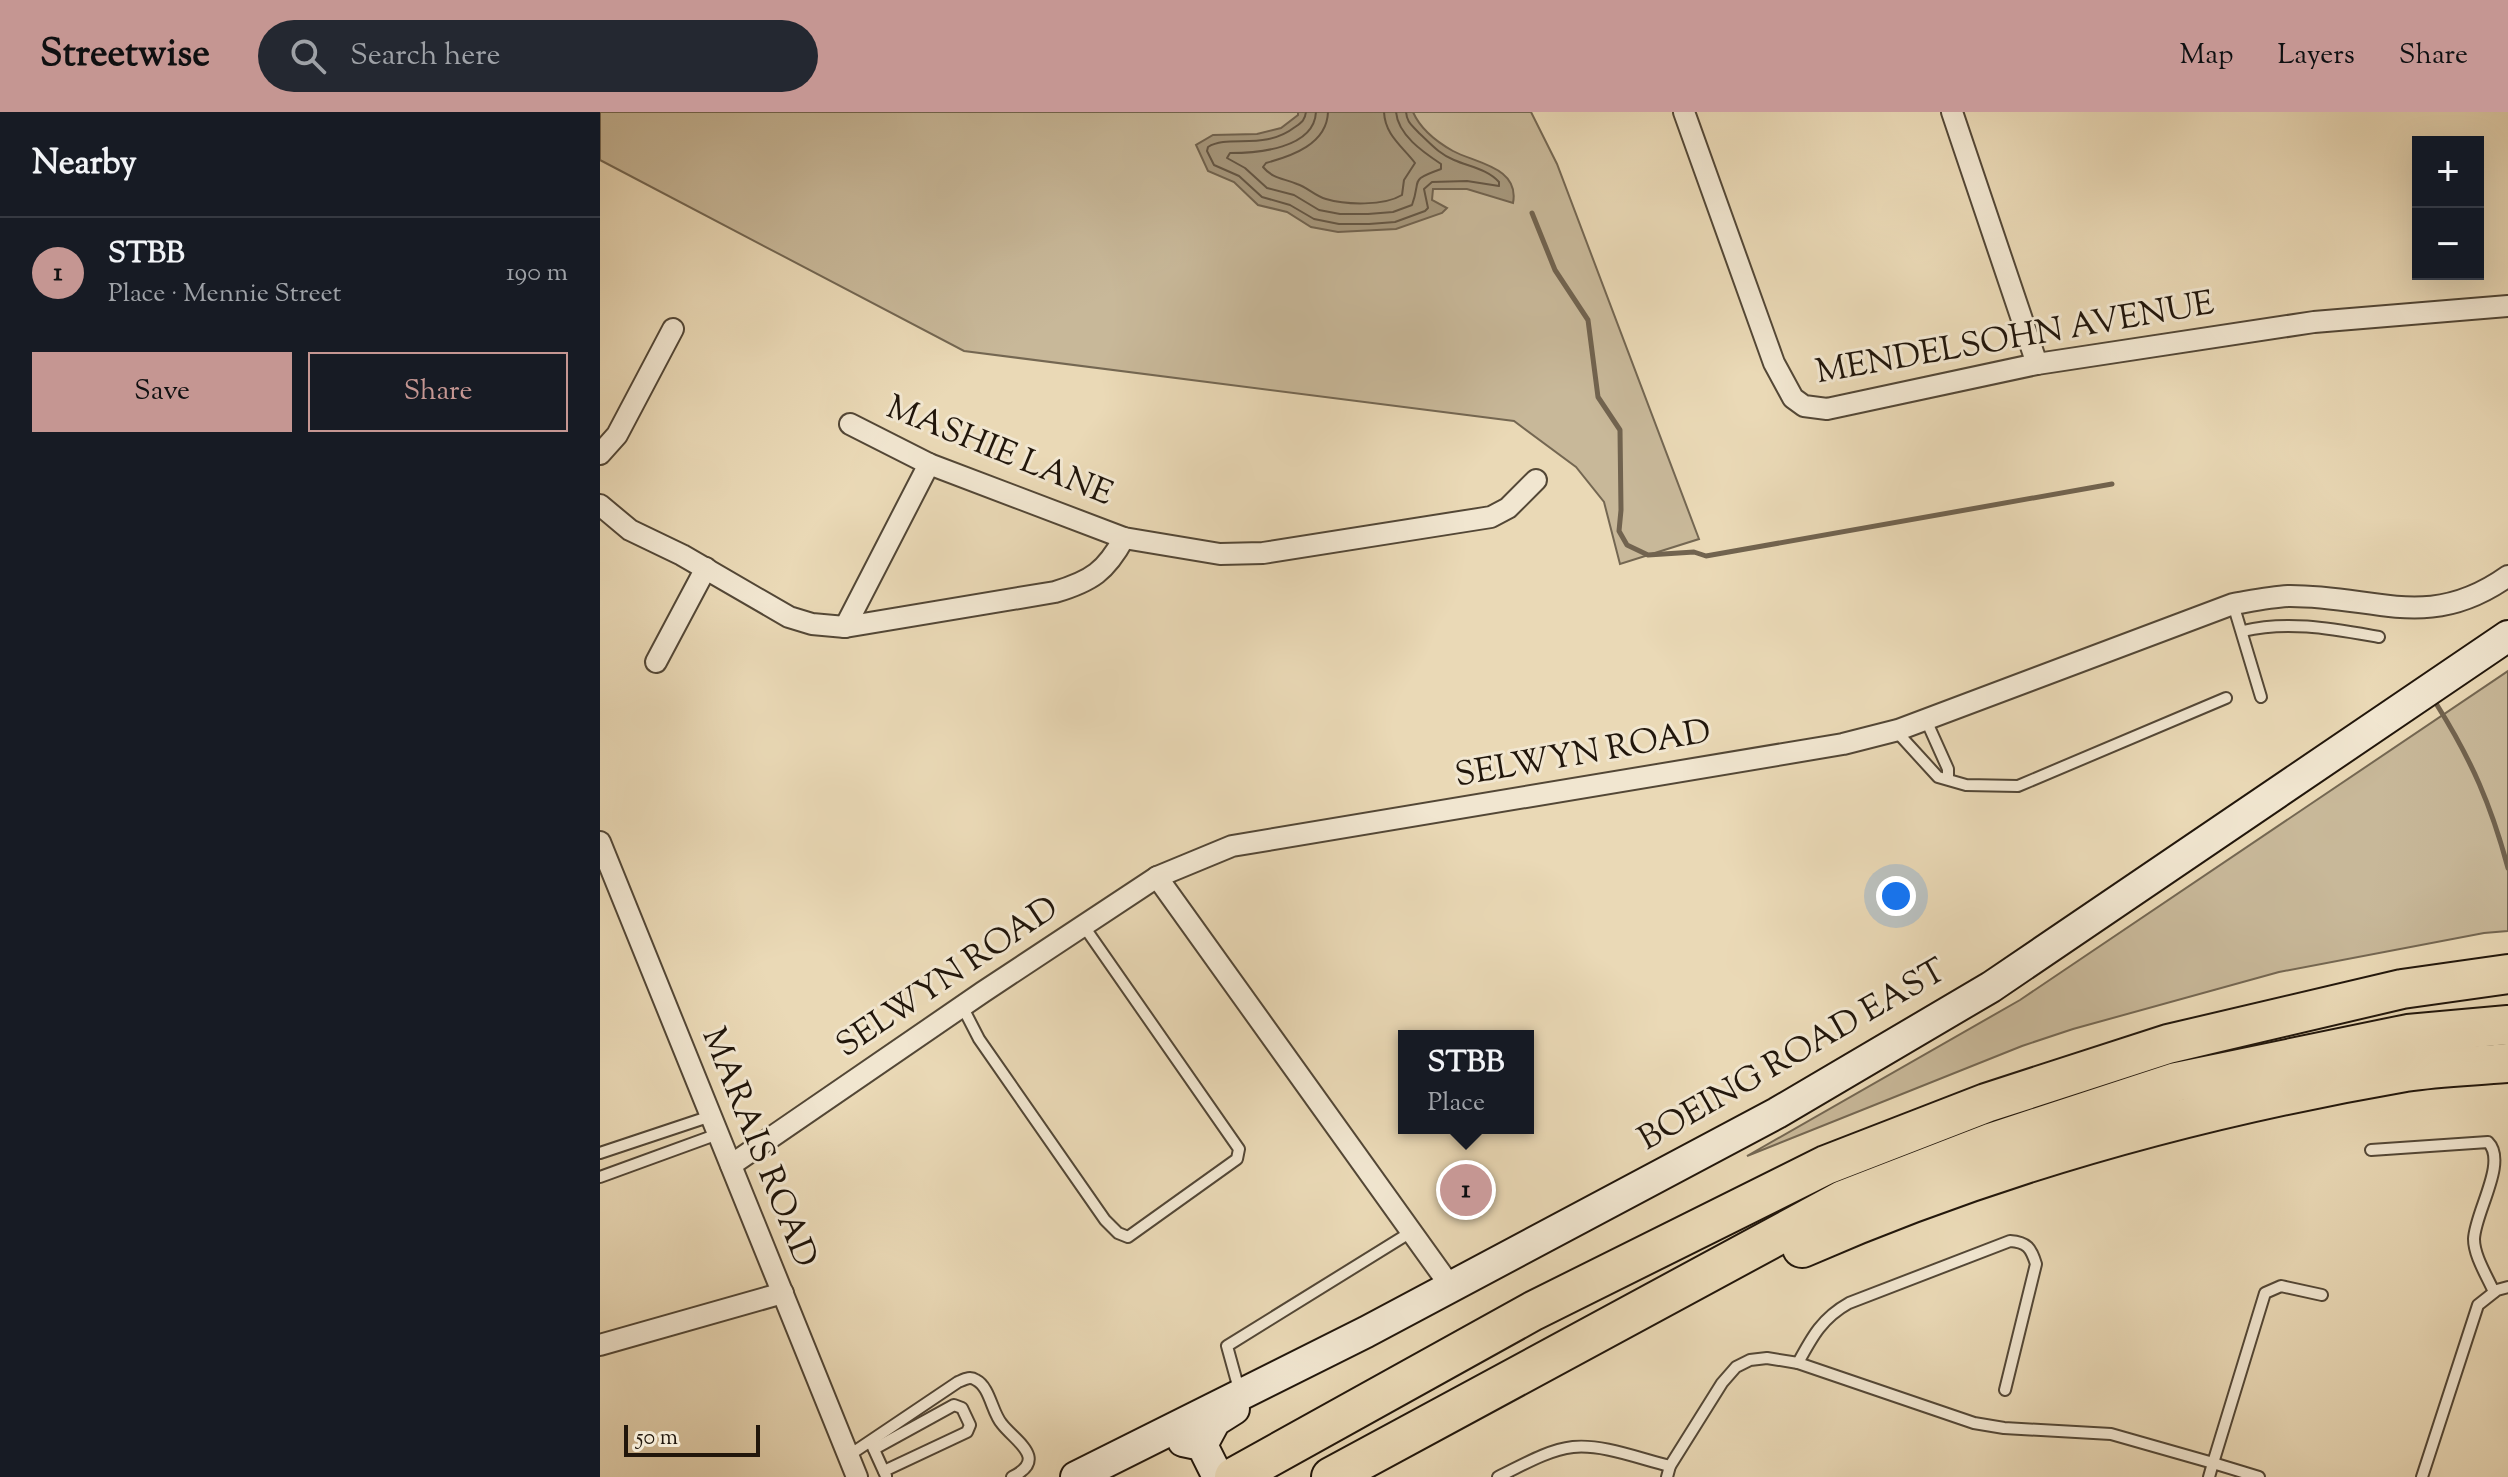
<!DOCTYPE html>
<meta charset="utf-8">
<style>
body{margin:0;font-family:"Sorts Mill Goudy",serif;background:#242831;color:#f1f3f6}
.controls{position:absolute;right:24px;top:24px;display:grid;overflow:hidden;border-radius:0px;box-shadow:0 8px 32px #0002}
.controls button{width:72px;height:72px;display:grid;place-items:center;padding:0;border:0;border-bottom:2px solid #363941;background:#171b24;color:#f1f3f6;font:40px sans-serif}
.scale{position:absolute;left:24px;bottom:20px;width:136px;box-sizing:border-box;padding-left:8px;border:4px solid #21160b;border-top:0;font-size:22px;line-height:28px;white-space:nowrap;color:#21160b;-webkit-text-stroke:6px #f1e6d0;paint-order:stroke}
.you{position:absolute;left:1296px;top:784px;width:28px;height:28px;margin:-20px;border:6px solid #fff;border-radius:50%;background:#1a73e8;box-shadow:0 0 0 12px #1a73e833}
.badge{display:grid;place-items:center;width:52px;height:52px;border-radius:50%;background:#c59692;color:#111;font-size:26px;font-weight:700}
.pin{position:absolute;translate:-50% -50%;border:4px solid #fff;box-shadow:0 2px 8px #0006}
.popup{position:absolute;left:798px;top:918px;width:136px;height:104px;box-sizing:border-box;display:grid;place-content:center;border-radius:0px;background:#171b24;filter:drop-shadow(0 2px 6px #0005);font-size:26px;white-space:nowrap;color:#9ea1a6}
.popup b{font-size:30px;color:#f1f3f6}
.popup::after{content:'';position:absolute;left:50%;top:100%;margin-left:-16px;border:16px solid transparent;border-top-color:#171b24}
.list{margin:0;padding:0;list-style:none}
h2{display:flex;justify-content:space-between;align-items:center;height:104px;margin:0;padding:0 32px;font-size:34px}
h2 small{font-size:26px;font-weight:400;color:#9ea1a6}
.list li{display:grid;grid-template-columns:52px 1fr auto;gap:24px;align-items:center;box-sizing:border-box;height:112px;padding:0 32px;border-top:2px solid #363941}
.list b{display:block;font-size:30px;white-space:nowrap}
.list p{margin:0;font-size:26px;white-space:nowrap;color:#9ea1a6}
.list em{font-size:26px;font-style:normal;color:#9ea1a6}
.actions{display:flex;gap:16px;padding:24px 32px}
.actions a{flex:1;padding:18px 0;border:2px solid #c59692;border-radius:0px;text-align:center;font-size:28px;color:#c59692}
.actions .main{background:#c59692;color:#111}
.icon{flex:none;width:44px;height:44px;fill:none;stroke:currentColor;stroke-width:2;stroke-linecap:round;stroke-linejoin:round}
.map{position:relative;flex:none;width:1908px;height:1365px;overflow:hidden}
header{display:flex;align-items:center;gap:48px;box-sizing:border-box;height:112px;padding:0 40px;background:#c59692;color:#111}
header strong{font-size:38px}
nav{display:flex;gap:44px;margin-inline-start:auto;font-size:28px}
.search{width:560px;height:72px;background:#242831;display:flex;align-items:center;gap:20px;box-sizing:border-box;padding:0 28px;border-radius:44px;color:#9ea1a6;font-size:30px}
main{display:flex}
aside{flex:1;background:#171b24}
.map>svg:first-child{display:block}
.green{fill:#c8b899;stroke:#746752;stroke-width:2}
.water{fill:#a6977c;stroke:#71634f;stroke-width:2}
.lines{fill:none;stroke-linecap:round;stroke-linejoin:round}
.shore{stroke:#645644;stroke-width:2}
.stream{stroke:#71634f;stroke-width:5}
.service-casing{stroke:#534736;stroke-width:14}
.minor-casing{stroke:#534736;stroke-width:24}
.secondary-casing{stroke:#21160b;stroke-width:34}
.motorway-casing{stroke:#21160b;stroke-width:42}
.service{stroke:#f1e6d0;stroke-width:10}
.minor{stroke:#f1e6d0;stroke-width:20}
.secondary{stroke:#f1e6d0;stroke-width:30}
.motorway{stroke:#ead9b6;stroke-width:38}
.labels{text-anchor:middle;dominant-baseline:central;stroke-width:6;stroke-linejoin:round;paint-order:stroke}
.street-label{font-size:34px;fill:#21160b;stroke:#f1e6d0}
</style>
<header>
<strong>Streetwise</strong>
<div class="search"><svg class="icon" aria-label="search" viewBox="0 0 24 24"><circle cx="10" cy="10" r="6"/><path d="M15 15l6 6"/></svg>Search here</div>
<nav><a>Map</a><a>Layers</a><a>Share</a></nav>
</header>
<main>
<aside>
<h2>Nearby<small></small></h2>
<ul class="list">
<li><span class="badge">1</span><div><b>STBB</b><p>Place · Mennie Street</p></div><em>190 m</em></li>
</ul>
<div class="actions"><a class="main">Save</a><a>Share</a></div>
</aside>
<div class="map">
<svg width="1908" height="1365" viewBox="0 0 1908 1365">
<rect width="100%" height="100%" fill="#ead9b6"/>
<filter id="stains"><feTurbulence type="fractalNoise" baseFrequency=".0025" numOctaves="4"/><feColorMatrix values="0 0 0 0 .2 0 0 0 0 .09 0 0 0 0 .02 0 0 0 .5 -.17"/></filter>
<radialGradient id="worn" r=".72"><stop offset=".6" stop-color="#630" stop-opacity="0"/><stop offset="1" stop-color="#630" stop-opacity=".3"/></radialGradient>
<g class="green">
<path d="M0,0H931L957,52L1099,427L1020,452L1004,390L976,355L914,309L364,239L0,48Z"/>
<path d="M1908,559V819L1884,821L1679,860L1473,917L1422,934L1147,1044L1420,888Z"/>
</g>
<path class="water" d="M698,0H813C820,16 837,30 853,39C875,51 920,55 913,91L867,77H833L832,88L847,96L842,101L796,117L738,120L711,115L687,100L658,93L634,70L608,59L596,33L613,23L657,22L681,16L698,3Z"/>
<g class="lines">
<g class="shore">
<path d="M706,0C705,8 702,10 695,15C664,39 629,22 608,35L607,39L614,53L639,64L662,85L690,93L714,107L739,112H769L795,110L825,99L828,96L824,77L832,70L867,69L899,74V70C887,57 870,55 854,48C839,42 830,31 819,21C812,13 807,11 806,0"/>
<path d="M716,0C714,37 657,41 630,41L627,46L645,56L667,76L694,83L719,98L740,102H768L793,100L812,93C822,66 808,69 841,57V52C823,40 798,23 796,0"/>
<path d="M728,0C727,32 692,44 666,51L663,55C673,67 683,66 697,72C707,75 715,84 726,87C746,93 784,94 802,83L804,68L815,51C802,34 785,23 784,0"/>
</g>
<g class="stream">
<path d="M932,101L955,158L988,208L998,285L1020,318L1021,398L1019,419L1027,433L1048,443L1094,440L1106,444L1512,372"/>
<path d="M1837,593C1872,649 1891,693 1908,756"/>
</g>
<defs>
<g id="service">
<path d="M1633,492L1661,585"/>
<path d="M1643,519C1688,508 1733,517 1779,525"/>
<path d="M1326,608L1348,657V666"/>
<path d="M1296,619L1338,665L1366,673L1418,674L1626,586"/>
<path d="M362,894L379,927L505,1108L518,1121L528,1125L637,1047L639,1037L483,813"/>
<path d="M1771,1038L1888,1030C1908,1050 1875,1100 1874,1127C1874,1144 1887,1164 1894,1180"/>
<path d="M0,1041L111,1004"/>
<path d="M0,1065L118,1022"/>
<path d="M1198,1251C1212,1225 1222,1206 1249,1191L1410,1129C1427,1130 1431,1136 1436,1152L1405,1278"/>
<path d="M640,1281L627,1234L811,1120"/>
<path d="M271,1331L286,1364"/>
<path d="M274,1337L354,1293L362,1296L370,1313L367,1320L284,1359"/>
<path d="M248,1344L358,1270C365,1267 370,1264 376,1268C390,1275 392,1301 402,1312C415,1329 449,1347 412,1365"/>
<path d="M898,1365C921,1354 947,1338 973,1335C1004,1332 1040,1347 1070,1354"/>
<path d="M1067,1365L1070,1354L1122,1271L1136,1255L1150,1248L1167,1246L1198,1251L1374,1311L1404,1316L1511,1322L1613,1351L1665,1181L1681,1174L1722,1183"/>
<path d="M1609,1365L1613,1351L1659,1365"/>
<path d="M1822,1365L1878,1193L1897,1178L1908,1175"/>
</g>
<g id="minor">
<path d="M1084,0L1174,251L1193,286L1204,294L1227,297L1437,252L1714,210L1908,194"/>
<path d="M1352,0L1437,252"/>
<path d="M250,312L329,352L524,426L620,442L663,441L891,405L908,396L936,368"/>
<path d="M0,342L17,323L73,217"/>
<path d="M0,393L30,418L82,443L189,505L212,512L245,515L455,480C492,469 506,459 524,426"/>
<path d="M245,515L329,352"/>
<path d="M56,550L106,456"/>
<path d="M0,730L257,1365"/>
<path d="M557,765L851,1175"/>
<path d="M131,1053L383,880L557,765L632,734L1243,632L1298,618L1633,492C1651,489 1670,485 1688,484C1774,483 1828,521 1908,464"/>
<path d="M0,1233L183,1181"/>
</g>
<g id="secondary">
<path d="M583,1329L602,1333L618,1365"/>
<path d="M602,1333L615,1309L634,1297"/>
<path d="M476,1365L766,1220L1177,1001L1391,875L1908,524"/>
</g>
<g id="motorway">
<path d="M1202,1136C1396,1051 1597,996 1805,960C1839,955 1874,954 1908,951"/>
<path d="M634,1365L933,1199L1226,1053L1386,991L1568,932L1802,877L1908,862"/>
<path d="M731,1365L1243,1088L1393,1030L1576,970L1808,922L1908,913"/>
</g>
</defs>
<use href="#service" class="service-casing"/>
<use href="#minor" class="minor-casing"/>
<use href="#secondary" class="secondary-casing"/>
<use href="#motorway" class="motorway-casing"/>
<use href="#service" class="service"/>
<use href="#minor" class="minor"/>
<use href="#secondary" class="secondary"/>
<use href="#motorway" class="motorway"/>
</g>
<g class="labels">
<g class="street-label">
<text transform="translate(1415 227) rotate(-10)">MENDELSOHN AVENUE</text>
<text transform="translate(399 340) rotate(22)">MASHIE LANE</text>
<text transform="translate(983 643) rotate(-10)">SELWYN ROAD</text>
<text transform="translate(348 866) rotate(-34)">SELWYN ROAD</text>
<text transform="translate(1193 944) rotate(-30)">BOEING ROAD EAST</text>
<text transform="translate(158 1036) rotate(68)">MARAIS ROAD</text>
</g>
</g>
<rect width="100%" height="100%" filter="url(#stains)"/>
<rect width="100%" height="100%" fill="url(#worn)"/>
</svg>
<div class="controls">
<button>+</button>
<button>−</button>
</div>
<div class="scale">50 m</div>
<div class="you"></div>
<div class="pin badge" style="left:866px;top:1078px">1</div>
<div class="popup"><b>STBB</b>Place</div>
</div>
</main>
